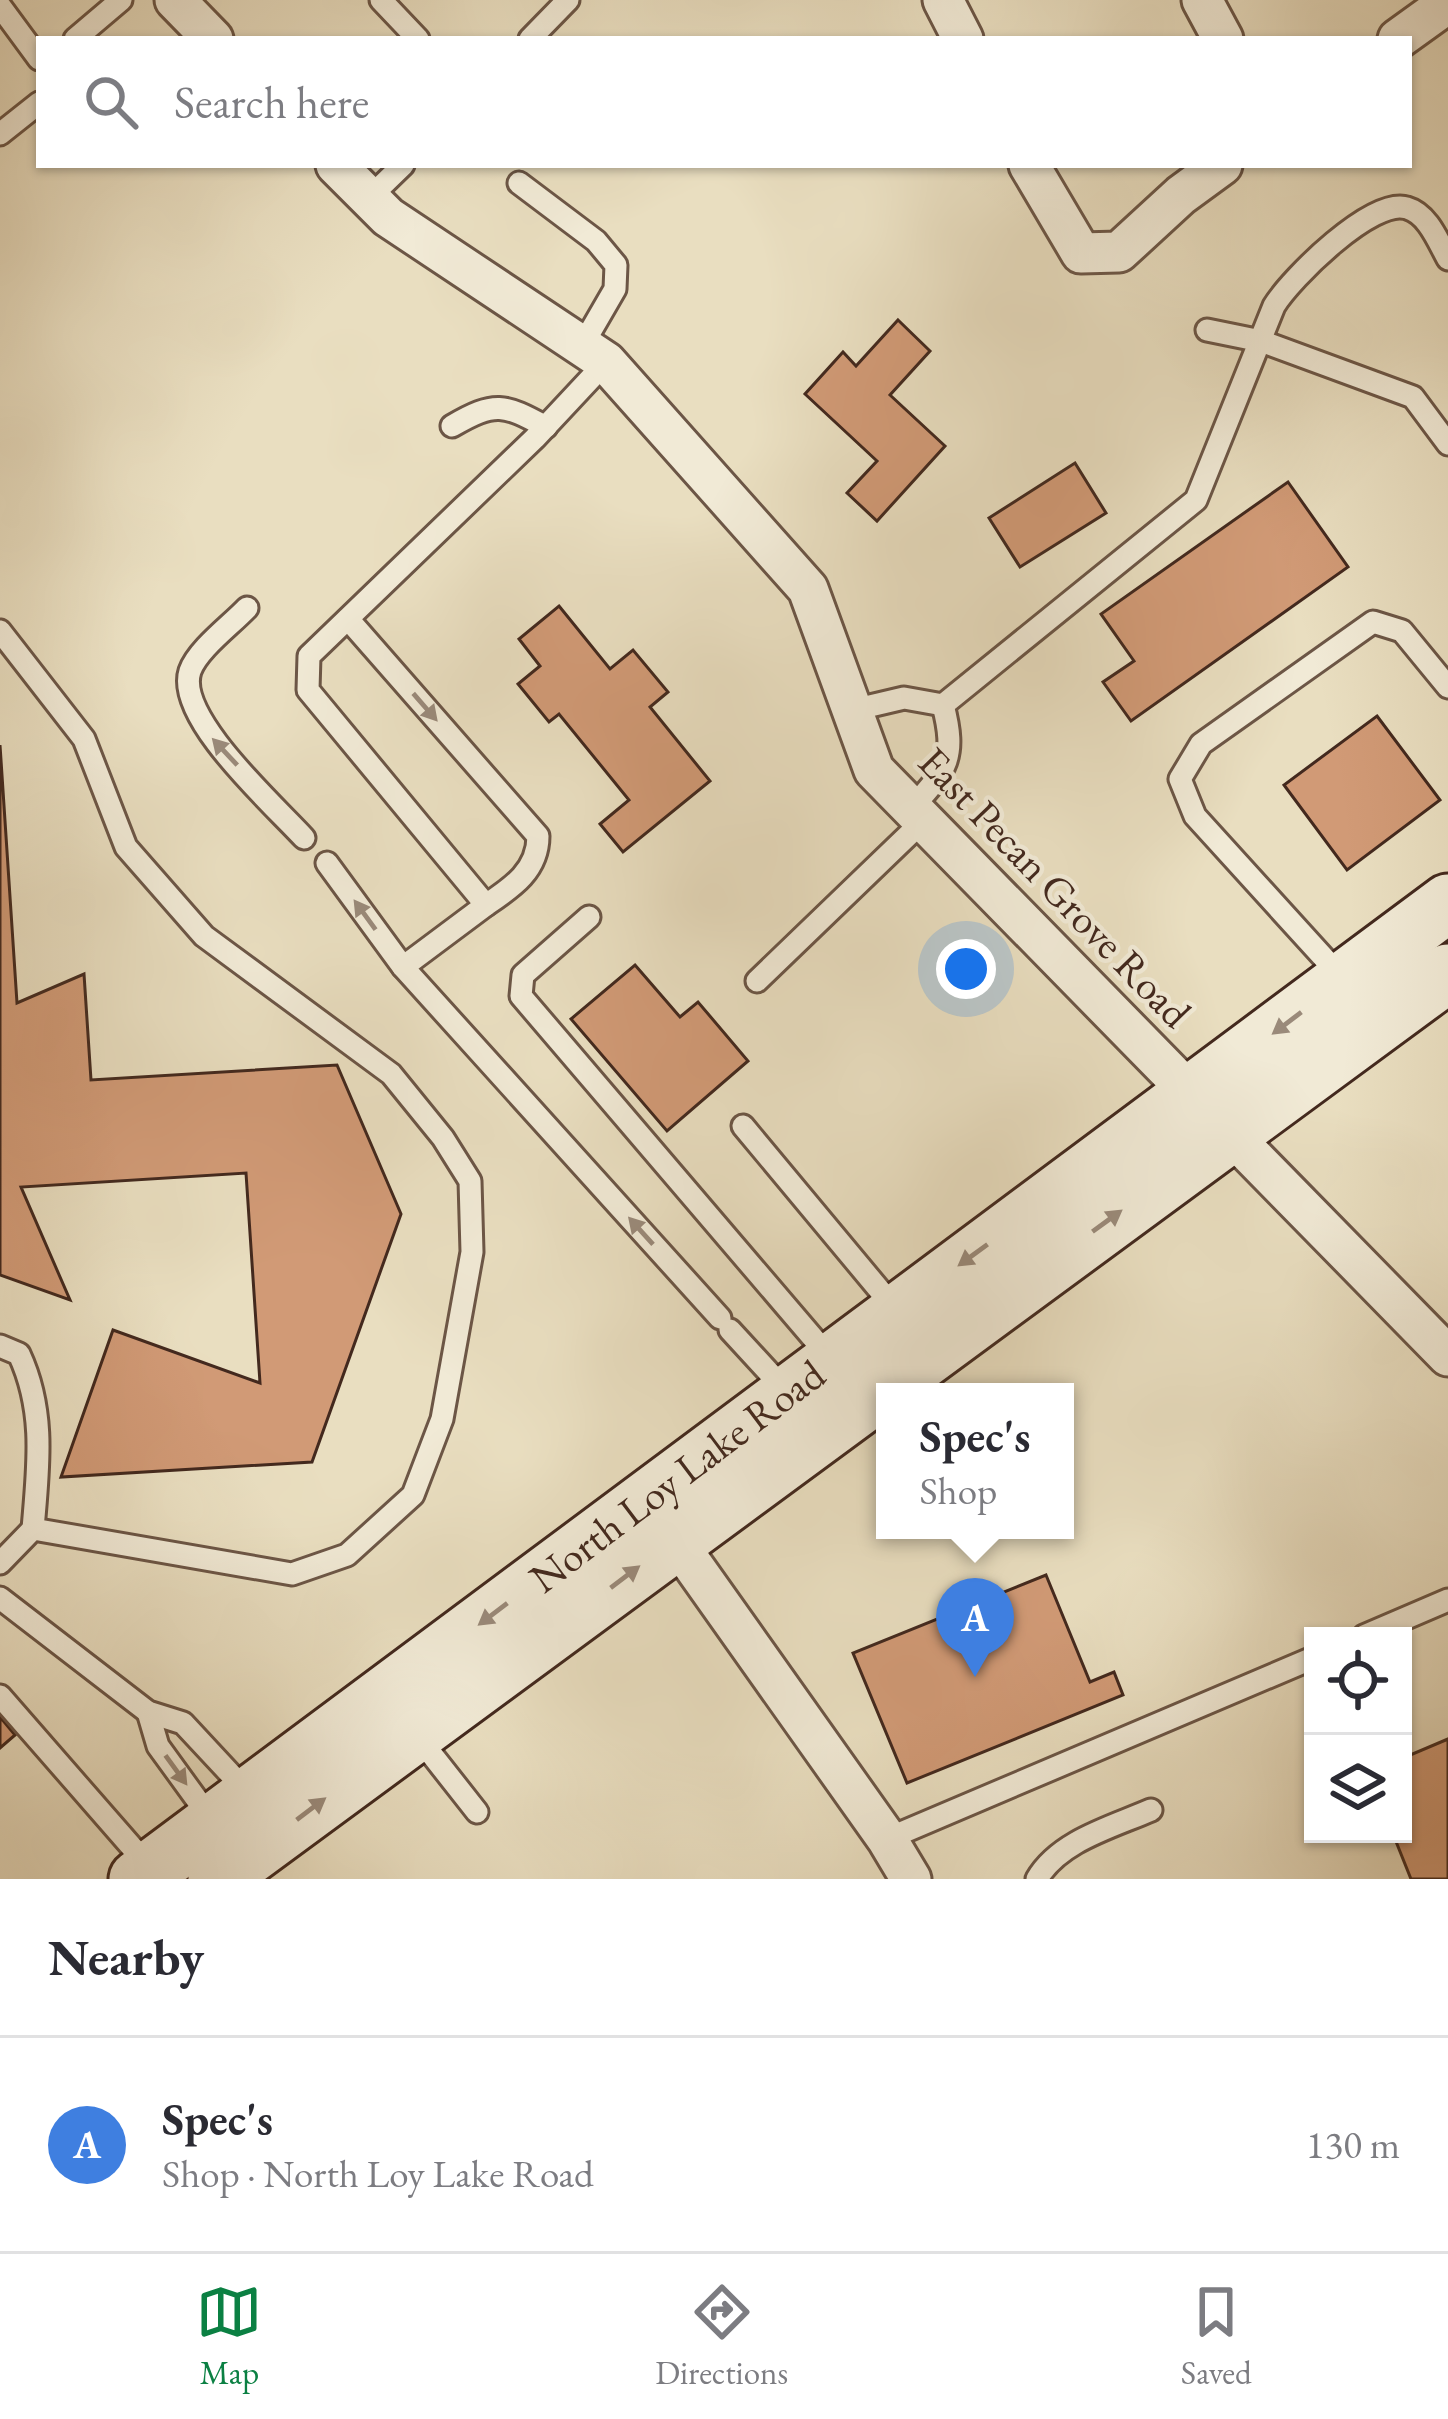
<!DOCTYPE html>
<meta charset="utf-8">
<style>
body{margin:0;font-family:"EB Garamond",serif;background:#f2f2f3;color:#2b2b33}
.controls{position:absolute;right:36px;bottom:36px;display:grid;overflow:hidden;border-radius:0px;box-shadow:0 3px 9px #0004}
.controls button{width:108px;height:108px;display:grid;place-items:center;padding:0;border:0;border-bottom:3px solid #e1e1e2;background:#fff;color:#2b2b33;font:60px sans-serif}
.you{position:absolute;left:966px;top:969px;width:42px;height:42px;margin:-30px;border:9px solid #fff;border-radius:50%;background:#1a73e8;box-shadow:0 0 0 18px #1a73e833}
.badge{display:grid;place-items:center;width:78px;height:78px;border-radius:50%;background:#0b8043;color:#fff;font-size:39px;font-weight:700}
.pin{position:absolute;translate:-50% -99px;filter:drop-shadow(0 3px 6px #0008)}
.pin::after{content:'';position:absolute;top:63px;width:42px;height:36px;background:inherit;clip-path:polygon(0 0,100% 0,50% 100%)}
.popup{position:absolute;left:876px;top:1383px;width:198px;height:156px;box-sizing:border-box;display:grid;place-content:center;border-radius:0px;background:#fff;filter:drop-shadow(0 3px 9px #0005);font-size:39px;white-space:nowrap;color:#7c7c81}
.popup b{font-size:45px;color:#2b2b33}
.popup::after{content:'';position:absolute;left:50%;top:100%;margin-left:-24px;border:24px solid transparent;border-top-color:#fff}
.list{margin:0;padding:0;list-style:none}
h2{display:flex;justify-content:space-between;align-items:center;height:156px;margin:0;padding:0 48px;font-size:51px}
h2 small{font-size:39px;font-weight:400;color:#7c7c81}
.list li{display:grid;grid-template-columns:78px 1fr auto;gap:36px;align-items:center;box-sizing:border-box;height:216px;padding:0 48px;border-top:3px solid #e1e1e2}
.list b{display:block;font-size:45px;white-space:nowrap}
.list p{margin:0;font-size:39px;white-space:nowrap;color:#7c7c81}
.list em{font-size:39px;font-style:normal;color:#7c7c81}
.icon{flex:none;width:66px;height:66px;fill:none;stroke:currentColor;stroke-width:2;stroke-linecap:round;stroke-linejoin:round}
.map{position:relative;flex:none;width:1448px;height:1879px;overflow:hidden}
.search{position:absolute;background:#fff;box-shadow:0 3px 9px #0004;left:36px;right:36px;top:36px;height:132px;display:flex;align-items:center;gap:30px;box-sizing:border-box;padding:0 42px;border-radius:0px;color:#7c7c81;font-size:45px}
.sheet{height:372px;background:#fff}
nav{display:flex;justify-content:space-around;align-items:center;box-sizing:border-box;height:168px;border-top:3px solid #e1e1e2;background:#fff;font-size:33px;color:#7c7c81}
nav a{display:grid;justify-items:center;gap:6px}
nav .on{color:#0b8043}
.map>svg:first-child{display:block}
.building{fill:#d19a76;stroke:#43291e;stroke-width:3}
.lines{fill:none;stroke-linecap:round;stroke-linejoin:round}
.service-casing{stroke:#6c5646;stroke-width:27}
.minor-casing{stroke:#6c5646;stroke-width:45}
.secondary-casing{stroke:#43291e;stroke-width:63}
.service{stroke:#f1ead6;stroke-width:21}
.minor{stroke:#f1ead6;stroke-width:39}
.secondary{stroke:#f1ead6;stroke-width:57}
.oneway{fill:#9a8a7a}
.labels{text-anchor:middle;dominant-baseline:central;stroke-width:9;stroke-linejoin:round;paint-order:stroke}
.street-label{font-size:42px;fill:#43291e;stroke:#f1ead6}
</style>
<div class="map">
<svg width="1448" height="1879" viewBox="0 0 1448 1879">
<rect width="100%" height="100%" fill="#e9dec0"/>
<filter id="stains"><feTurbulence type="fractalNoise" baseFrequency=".00167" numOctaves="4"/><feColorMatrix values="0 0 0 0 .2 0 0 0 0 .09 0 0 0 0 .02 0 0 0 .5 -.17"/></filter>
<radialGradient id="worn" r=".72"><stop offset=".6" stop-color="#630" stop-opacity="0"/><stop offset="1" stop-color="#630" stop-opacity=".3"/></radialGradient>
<g class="building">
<path d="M898,320L930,351L890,395L945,446L877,521L847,493L877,461L805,394L843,352L856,366Z"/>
<path d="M1075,463L1106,513L1020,567L989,518Z"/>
<path d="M1288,482L1348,567L1131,721L1103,682L1134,661L1101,614Z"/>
<path d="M559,606L610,669L633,650L668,692L650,707L710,781L623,852L600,824L629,800L559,714L549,722L518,684L540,666L519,639Z"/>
<path d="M1377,716L1440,800L1347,870L1284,785Z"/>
<path d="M0,745L17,1003L84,974L91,1080L337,1065L401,1214L312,1462L61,1477L113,1330L260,1383L246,1173L21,1187L70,1300L0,1275Z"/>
<path d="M635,965L680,1017L698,1002L748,1061L667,1131L571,1019Z"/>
<path d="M1046,1575L1090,1682L1114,1672L1123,1695L907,1783L853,1653Z"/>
<path d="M0,1717L15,1735L0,1748Z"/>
<path d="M1448,1739V1879H1411L1393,1834H1403V1758Z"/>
</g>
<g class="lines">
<defs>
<g id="service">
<path d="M381,0L418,39"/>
<path d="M0,6L39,59"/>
<path d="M75,39L121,0"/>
<path d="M530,39L568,0"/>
<path d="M0,134L39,103"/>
<path d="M519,183L596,241L616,265L615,289L582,346"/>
<path d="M369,198L403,165"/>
<path d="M1207,330L1261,341L1413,397L1448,444"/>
<path d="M452,426C495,401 504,404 546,427"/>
<path d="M247,608C231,625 198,649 190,671C175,717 273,804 304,838"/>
<path d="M348,619L538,836C538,870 513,887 486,905"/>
<path d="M0,631L84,739L126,847L204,936L391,1074L443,1138L470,1181L472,1252L442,1419L413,1495L347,1555L292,1574L33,1529L0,1563"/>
<path d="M853,710L904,698L943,705L1196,500L1274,306C1291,278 1373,197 1407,208C1428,214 1438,241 1448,259"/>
<path d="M911,809C946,770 957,759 943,705"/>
<path d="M327,863L403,967L720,1318"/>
<path d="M589,917L523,975L521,996L831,1359"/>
<path d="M403,967L486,905L308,690L309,656L535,438L606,362"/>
<path d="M1344,980L1195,816L1180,779L1201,744L1373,622L1402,631L1448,687"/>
<path d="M757,981L922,822"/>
<path d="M743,1126L897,1311"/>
<path d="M730,1330L787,1392"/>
<path d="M0,1346L19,1354C46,1412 38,1468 33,1529"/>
<path d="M0,1598L148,1712L183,1723L250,1795"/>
<path d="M1364,1636L1448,1600"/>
<path d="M0,1696L151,1869"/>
<path d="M148,1712L158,1746L211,1819"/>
<path d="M418,1737L477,1812"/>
<path d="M887,1839L1313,1658"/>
<path d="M1037,1879C1059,1841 1112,1827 1151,1810"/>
</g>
<g id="minor">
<path d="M175,0L213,39"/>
<path d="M943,0L963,39"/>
<path d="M1202,0L1223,39"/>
<path d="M1398,39L1448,3"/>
<path d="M336,165L388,217L606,362L808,589L874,770L1448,1356"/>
<path d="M1029,165L1081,253L1119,252L1181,195L1222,165"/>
<path d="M663,1523L887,1839L911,1879"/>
</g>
<g id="secondary">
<path d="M138,1879L1448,903"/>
<path d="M217,1879L1448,973"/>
</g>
</defs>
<use href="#service" class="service-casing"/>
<use href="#minor" class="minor-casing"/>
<use href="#secondary" class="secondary-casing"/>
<use href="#service" class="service"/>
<use href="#minor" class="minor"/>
<use href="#secondary" class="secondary"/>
</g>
<defs><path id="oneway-solid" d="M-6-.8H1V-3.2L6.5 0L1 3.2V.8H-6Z" transform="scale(3)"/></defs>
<g class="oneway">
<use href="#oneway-solid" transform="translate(425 707) rotate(49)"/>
<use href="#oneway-solid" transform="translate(225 752) rotate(-133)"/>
<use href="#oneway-solid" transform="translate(365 915) rotate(-126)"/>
<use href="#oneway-solid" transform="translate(1287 1023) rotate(143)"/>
<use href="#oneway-solid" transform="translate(1107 1221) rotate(-36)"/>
<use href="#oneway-solid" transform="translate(641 1231) rotate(-132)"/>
<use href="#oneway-solid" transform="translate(973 1255) rotate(144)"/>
<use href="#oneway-solid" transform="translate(625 1577) rotate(-37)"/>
<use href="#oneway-solid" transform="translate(493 1614) rotate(143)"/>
<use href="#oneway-solid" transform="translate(176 1770) rotate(54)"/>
<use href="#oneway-solid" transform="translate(311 1809) rotate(-37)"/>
</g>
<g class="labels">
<g class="street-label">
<text transform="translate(1055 887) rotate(46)">East Pecan Grove Road</text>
<text transform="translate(677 1476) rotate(-37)">North Loy Lake Road</text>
</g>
</g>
<rect width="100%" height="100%" filter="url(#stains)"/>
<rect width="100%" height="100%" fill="url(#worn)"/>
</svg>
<div class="controls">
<button><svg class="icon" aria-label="locate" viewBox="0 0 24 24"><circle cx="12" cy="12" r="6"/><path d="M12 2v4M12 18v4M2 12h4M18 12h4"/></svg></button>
<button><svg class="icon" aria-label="layers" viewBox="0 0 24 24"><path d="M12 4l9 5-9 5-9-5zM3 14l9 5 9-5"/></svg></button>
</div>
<div class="you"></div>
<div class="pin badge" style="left:975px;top:1677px;background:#3f7fe0">A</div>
<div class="popup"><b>Spec's</b>Shop</div>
<div class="search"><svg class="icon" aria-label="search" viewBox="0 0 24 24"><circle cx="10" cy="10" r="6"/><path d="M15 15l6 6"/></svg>Search here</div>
</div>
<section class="sheet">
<h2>Nearby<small></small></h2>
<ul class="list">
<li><span class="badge" style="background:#3f7fe0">A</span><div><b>Spec's</b><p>Shop · North Loy Lake Road</p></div><em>130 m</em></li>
</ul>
</section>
<nav>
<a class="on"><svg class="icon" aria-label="map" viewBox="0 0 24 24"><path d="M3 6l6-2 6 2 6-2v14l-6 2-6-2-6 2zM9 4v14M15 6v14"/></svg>Map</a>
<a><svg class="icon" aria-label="directions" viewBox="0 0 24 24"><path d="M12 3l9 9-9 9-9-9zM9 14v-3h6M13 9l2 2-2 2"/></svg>Directions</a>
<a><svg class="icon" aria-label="saved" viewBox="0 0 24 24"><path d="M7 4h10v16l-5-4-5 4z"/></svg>Saved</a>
</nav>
